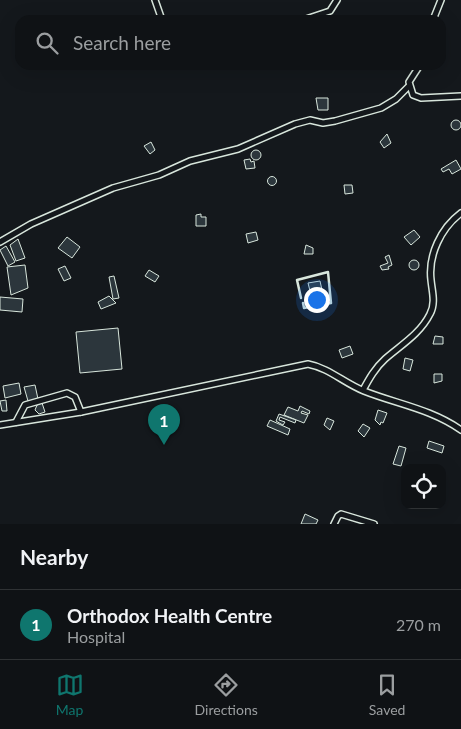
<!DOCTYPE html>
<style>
body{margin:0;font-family:Lato,sans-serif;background:#181b1e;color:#f1f3f6}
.controls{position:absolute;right:15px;bottom:15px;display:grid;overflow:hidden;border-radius:10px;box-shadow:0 5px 20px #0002}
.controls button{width:45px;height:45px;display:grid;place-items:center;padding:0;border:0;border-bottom:1px solid #2f3234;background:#0f1215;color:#f1f3f6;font:25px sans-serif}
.you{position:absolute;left:316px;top:299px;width:18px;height:18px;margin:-12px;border:4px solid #fff;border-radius:50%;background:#1a73e8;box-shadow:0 0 0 8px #1a73e833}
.badge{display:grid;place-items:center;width:32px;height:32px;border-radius:50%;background:#0f766e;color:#fff;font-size:16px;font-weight:700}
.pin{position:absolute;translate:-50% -41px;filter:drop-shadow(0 1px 2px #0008)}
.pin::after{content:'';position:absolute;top:26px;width:18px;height:15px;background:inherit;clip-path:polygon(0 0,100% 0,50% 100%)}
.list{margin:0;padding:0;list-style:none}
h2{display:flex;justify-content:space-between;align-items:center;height:65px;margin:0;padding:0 20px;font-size:21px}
h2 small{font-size:16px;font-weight:400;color:#9b9ea0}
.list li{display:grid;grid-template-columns:32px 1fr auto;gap:15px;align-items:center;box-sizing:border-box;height:70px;padding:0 20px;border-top:1px solid #2f3234}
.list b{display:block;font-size:19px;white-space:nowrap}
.list p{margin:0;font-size:16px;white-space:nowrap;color:#9b9ea0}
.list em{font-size:16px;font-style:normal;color:#9b9ea0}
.icon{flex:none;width:28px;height:28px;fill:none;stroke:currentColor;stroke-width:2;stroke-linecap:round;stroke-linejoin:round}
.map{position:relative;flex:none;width:461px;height:524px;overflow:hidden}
.search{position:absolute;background:#0f1215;box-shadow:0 5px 20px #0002;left:15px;right:15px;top:15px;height:55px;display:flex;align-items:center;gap:12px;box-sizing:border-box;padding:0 18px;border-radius:15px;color:#9b9ea0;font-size:19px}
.sheet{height:135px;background:#0f1215}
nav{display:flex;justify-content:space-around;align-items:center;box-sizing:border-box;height:70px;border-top:1px solid #2f3234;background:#0f1215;font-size:14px;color:#9b9ea0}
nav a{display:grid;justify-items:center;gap:2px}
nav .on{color:#0f766e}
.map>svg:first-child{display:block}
.building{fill:#2c363c;stroke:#d8e6dc}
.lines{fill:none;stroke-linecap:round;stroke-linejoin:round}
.street-casing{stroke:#d8e6dc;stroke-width:8}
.street{stroke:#14181c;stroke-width:5}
.wall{stroke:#d8e6dc;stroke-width:2.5}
</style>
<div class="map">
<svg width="461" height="524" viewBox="0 0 461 524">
<rect width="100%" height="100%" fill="#14181c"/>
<g class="building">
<path d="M316,98H328V110H318Z"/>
<circle cx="456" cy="125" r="5"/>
<path d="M387,134L391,143L384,148L380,142Z"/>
<path d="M151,142L155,150L150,154L144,146Z"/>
<circle cx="256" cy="155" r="5"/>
<path d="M250,159L251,162L254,161L255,168L246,169L244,160Z"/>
<path d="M456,160L461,169L452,174L449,169L443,172L441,169Z"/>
<circle cx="272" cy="181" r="4.5"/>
<path d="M344,185H352L353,193L345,194Z"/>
<path d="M201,214V217H206V226H196V215Z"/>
<path d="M414,230L420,237L411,245L404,237Z"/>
<path d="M256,232L258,240L248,243L246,234Z"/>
<path d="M67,237L80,247L72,258L58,248Z"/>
<path d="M18,239L25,258L16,261L10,245Z"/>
<path d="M306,245L313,248V254H304Z"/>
<path d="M6,246L15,262L8,266L0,250Z"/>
<path d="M389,255L392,265L388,267L389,269L382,270L380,266L388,263L385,257Z"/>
<circle cx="414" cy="265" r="5"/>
<path d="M25,265L28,288L11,295L7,267Z"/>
<path d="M65,266L71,278L64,281L58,269Z"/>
<path d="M149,270L159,276L155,282L145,276Z"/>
<path d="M114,276L119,298L113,299L109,277Z"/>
<path d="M320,281L322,290L311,295L308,283Z"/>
<path d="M109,296L116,303L101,309L98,302Z"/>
<path d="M0,297L23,299L22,312L0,310Z"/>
<path d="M118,328L122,369L80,373L76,332Z"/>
<path d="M435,336L443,337V344H433Z"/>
<path d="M350,346L353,354L342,358L339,350Z"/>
<path d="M405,358L413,360L410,371L403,369Z"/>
<path d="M434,374H442V381L434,383Z"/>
<path d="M19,383L21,394L5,398L3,386Z"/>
<path d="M35,385L38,399L28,401L24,387Z"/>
<path d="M6,400L7,411H2L0,401Z"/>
<path d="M42,403L45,412L39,414L35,410L37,405Z"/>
<path d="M300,406L310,411L309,414L302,411L301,413L308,415L304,423L284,415L288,407L298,411Z"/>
<path d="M378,410L387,413L383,423L381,422L380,425L375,420Z"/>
<path d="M279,414L296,420L295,423L280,417L279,420L285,422L283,425L281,424L276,421Z"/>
<path d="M327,418L334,421L330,430L324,425Z"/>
<path d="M270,420L290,429L288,435L267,426Z"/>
<path d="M363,424L370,428L364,437L358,431Z"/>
<path d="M429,441L444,446L442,453L427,448Z"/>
<path d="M399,446L406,448L401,466L393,464Z"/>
<path d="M305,514L318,520L316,524H301Z"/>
</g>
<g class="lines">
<defs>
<g id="street">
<path d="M155,0L162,20"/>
<path d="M303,20L330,11L337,0"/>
<path d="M433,20L441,0"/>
<path d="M420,65L409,82L413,95L421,98L461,96"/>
<path d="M0,242L31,224L113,188L159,175L190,161L238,149L295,124L310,120L323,123L335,121L381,108L396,99L409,86"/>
<path d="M363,390C369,379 375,368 385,359C401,345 420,334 430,314C436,303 432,291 431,280C428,255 441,228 461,213"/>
<path d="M16,422L25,405L67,393L75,397L81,412"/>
<path d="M0,425L81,412L308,364C329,368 344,383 364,391C397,404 431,409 461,430"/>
<path d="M334,524L338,516L341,514L374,524"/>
</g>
</defs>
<use href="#street" class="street-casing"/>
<use href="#street" class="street"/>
<path class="wall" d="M301,298L297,280L328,272L331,303L304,308L303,303"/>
</g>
</svg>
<div class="controls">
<button><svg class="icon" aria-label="locate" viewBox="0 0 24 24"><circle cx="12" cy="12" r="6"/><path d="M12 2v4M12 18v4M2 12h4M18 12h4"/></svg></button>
</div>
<div class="you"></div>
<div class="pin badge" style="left:164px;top:445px">1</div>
<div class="search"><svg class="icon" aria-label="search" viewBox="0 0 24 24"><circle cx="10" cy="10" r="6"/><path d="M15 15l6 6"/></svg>Search here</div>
</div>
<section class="sheet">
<h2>Nearby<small></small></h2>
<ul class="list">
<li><span class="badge">1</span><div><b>Orthodox Health Centre</b><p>Hospital</p></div><em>270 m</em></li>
</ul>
</section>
<nav>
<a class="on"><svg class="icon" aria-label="map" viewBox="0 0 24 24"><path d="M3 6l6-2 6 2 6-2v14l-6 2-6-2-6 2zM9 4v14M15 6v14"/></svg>Map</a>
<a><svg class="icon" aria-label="directions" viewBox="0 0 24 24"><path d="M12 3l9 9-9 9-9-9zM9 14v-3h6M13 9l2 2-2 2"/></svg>Directions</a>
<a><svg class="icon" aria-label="saved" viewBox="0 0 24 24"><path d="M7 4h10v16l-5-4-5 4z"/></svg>Saved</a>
</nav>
